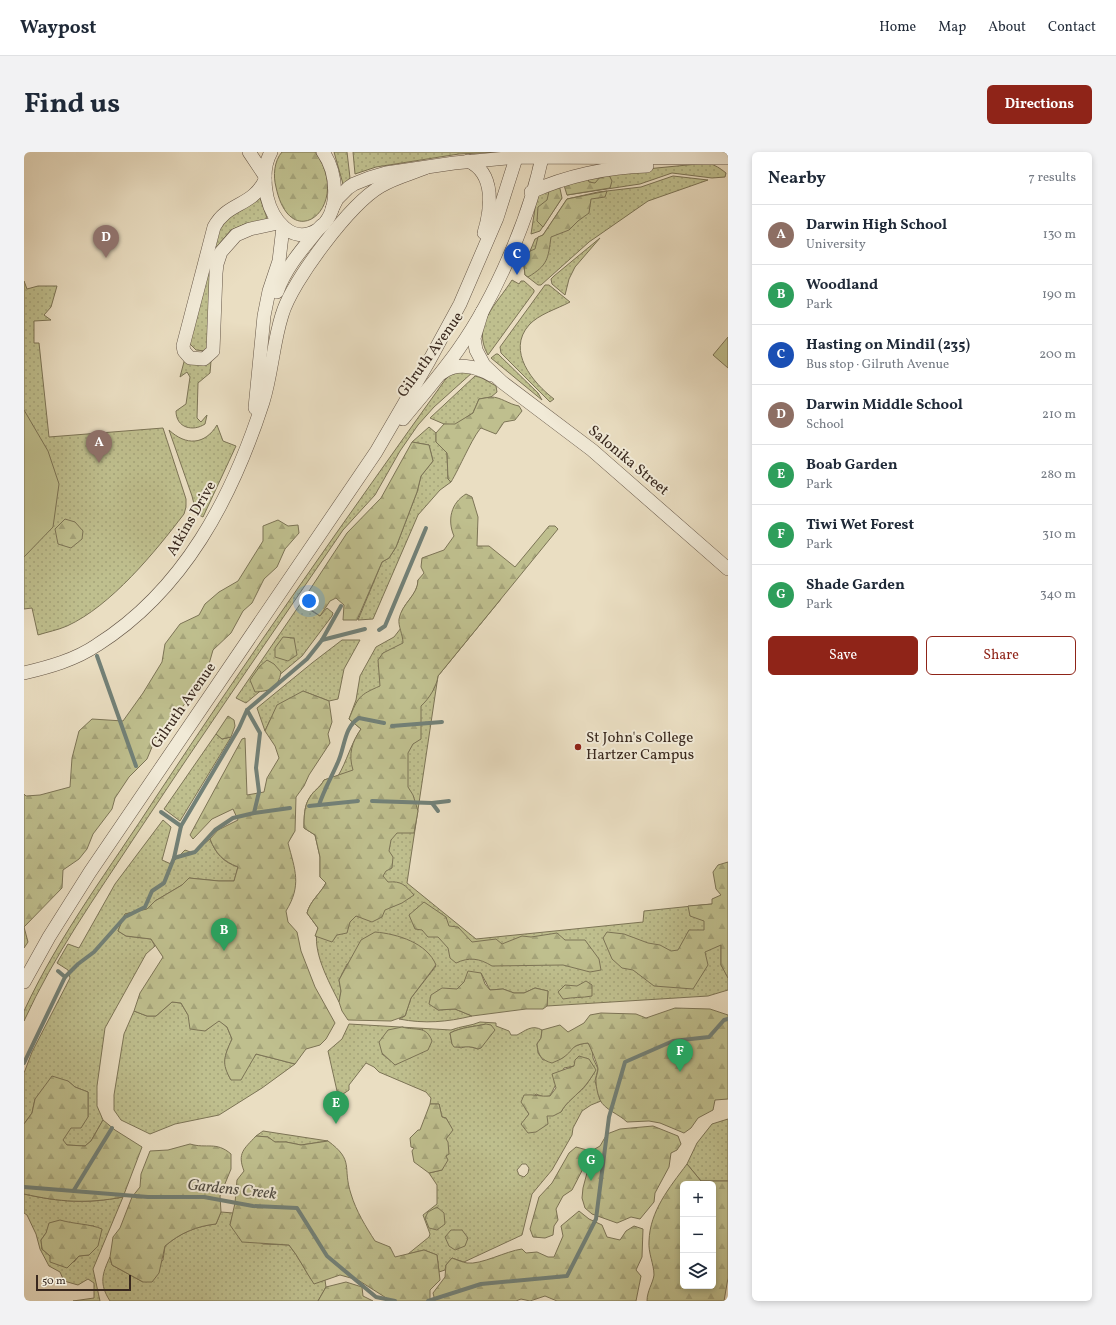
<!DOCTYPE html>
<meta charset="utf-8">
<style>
body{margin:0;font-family:Vollkorn,serif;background:#f2f2f3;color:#1f2937}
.controls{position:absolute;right:12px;bottom:12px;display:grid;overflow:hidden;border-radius:6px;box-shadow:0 2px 6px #0003}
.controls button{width:36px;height:36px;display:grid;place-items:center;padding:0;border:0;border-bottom:1px solid #e0e1e3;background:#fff;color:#1f2937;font:20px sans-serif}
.scale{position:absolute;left:12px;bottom:10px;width:95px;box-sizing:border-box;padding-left:4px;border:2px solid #39281e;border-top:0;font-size:11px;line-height:14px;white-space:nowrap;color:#39281e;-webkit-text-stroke:3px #f1ead7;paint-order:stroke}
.you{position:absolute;left:285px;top:449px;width:14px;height:14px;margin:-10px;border:3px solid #fff;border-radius:50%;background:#1a73e8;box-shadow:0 0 0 6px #1a73e833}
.badge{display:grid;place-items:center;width:26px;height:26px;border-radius:50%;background:#8f2418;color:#fff;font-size:13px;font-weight:700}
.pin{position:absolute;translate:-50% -33px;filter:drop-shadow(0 1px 2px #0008)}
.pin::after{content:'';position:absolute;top:21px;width:14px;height:12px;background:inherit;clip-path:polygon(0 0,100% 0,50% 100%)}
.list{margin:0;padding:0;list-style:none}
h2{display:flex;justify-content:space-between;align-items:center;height:52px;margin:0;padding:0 16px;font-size:17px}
h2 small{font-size:13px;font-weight:400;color:#747a83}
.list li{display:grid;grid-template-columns:26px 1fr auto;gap:12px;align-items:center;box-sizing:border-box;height:60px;padding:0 16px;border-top:1px solid #e0e1e3}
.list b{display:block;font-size:15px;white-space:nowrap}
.list p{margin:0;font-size:13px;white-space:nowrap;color:#747a83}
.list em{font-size:13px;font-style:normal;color:#747a83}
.actions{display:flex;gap:8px;padding:12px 16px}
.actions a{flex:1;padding:9px 0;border:1px solid #8f2418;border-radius:6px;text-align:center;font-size:14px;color:#8f2418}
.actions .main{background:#8f2418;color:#fff}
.icon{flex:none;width:22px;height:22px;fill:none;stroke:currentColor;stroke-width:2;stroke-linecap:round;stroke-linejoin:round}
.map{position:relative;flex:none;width:704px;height:1149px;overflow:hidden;border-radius:6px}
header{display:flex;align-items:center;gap:24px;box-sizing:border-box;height:56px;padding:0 20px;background:#fff;border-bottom:1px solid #e0e1e3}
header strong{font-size:19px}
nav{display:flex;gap:22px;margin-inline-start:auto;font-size:14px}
.intro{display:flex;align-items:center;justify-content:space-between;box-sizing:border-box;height:96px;padding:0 24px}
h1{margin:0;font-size:28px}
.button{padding:10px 18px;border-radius:6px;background:#8f2418;color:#fff;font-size:14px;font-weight:700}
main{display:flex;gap:24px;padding:0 24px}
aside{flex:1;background:#fff;border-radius:6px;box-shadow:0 2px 6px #0003}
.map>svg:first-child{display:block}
.grass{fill:url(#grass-dots);stroke:#7c7456;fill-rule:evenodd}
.forest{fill:url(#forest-firs);stroke:#7c7456;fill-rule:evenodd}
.park{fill:#bfbf8e;stroke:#7c7456}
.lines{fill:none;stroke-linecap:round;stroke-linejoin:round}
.stream{stroke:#728178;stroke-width:4}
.minor-casing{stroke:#655647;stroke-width:14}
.minor{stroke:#f1ead7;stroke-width:13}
.poi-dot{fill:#8f2418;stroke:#f1ead7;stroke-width:1.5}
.labels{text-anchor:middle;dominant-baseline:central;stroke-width:4;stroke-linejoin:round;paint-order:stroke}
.street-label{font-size:15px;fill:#39281e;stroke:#f1ead7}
.poi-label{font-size:15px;fill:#39281e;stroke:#f1ead7;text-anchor:start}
.water-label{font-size:16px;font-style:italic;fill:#514d44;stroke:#f1ead7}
</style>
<header>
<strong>Waypost</strong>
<nav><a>Home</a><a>Map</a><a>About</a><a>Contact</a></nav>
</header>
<div class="intro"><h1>Find us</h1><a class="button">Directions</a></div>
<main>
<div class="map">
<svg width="704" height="1149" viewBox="0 0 704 1149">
<defs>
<pattern id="grass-dots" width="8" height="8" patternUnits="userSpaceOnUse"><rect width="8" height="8" fill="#bfbf8e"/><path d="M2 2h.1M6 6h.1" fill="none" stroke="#a5a47a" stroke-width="1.8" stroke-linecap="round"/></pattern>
<pattern id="forest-firs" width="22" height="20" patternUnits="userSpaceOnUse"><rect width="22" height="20" fill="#bfbf8e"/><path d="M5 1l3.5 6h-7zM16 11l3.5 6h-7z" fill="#a5a47a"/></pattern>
</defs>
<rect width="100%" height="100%" fill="#eadec2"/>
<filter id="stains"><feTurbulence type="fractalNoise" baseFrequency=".005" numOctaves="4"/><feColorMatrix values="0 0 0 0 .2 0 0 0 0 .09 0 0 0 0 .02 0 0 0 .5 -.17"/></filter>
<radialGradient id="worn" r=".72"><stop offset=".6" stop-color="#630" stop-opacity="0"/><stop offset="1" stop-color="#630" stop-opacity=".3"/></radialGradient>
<g class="grass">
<path d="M310,0H323L326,26L319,32Z"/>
<path d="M329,0H477L435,2L352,15L331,22Z"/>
<path d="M684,11C691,13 696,16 702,21L701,25L688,26L648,21L616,32L543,43L571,22Z"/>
<path d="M649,24L684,28L624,49L565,90L517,133H514L501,123L500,114L511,87L519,83L543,47L574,40L617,35Z"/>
<path d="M524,36L538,46L516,79L507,82L512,50L516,41Z"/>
<path d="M236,46L244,69L221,72L207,78L196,91L186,191L181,199L172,198L165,191L196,71Z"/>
<path d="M576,86L551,115L545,127L541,143L528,132L527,127L530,124Z"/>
<path d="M488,128L495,132L497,129H500L510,138V140L464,203C447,173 473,152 488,128Z"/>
<path d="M0,129L3,137L14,134H33L27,155L20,163L27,168L10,169V191H15L25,285L139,276L162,347V355L160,362C131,400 87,454 43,474C34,478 23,480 14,483L8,456L0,457Z"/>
<path d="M521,133H525L546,150C533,157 515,162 505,173C482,199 509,231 530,247L526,250L477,201L476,195Z"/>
<path d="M472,202H474L514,241L518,248L467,206Z"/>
<path d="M161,206L187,209L186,221L174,231L173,266L177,270L183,263L181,272C169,280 152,276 152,259L162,252L166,225L163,220L156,225Z"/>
<path d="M435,218L449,220L410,255L394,273L376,299L351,343L319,378C250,479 180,580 112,683C72,744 30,803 0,869V859C35,783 87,715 132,645C225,504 323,365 421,228L427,222Z"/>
<path d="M451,224L458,226L472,234L473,240L467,245L455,247L449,261L431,273L420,272L406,266Z"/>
<path d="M193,273L199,289L212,294L179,365L167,359L170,352L168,344L145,278C162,294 181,293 193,273Z"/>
<path d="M405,275L412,281V290L423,301L424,327L427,330L416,338L394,363L349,467L334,468L358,410L365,406L372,395L393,340L397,324L409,309L405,293L388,290Z"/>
<path d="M394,428L477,447L414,524L383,731L452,787L619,770L620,759L688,752L697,793V813L704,824V838L684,844L523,854L524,839L511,836L500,841H490L479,837L466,838L457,821L440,830L414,858L431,857L448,864C423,870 401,872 375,867L381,864L387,846L412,814L323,812L315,828L317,839L315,850C305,830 287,798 294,776L283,761C286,749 296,742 302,731L296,725V705L291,683L280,676C280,666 280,653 286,645C290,638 296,636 300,628L314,624C323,609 327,591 337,577L325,567L332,548L336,524L352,495L370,485L377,476C371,453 394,447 394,428Z"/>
<path d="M283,442L286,458L296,464L303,456L309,461L308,464L278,504L222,551L212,546Z"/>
<path d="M318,488H336L320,517L314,547L305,549L279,539L246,568L241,579L233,556L288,511Z"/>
<path d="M192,582L198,587L207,585L156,669L140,657Z"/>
<path d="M139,668L147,675L138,708L147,712L161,698L169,701L186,687C192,702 199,710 214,715L210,729H195L165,726L158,733L131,749L123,757L101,762L94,779L102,784L127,787L131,794L122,802L81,876L73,934V954L79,968L67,989L61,994L43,993L38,988L47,975L64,965V940L51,935L44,929L11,947L8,961L0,972V921L8,900L46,826L44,818L33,811L44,792L55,796L91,732Z"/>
<path d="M148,850L157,851L164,863L181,879L195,868L203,875L208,887C200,905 198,911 207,928L224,914L232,902L271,912L238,936L195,963L151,972L126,982L97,968L90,958V943L100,882L110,859L123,864H132Z"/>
<path d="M456,870L472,871V874L485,879L487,883H493C501,879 508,872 518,878L517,886L513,892L514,901L519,908L540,905C547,896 552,892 564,891L568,897L569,906L574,917L571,929L577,949L567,953L558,959L549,976L548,983L528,1018L508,1042L498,1083L440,1110L428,1106L422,1113L421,1118L415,1120L413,1103L400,1098L384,1102L405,1085L406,1082L399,1063L413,1052V1033L405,1021L418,1018L422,1004L421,987L428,978L422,966L418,965L415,952H406L407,946L402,940L355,920L350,915L342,911L325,933V938L319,942L313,939L304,899L318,887L325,872L427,878C437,874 447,874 456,870ZM462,872C462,882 464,892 454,897L443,894L437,896L428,892L426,881C438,875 449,875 462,872ZM378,875L389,878L399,877L372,913L358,902ZM550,914L571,918C567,926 562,935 554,941C547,948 542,951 537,960L502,966L505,962L501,956L512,942L520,945L526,944L540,916ZM498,1012H502L505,1016L504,1021L500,1025L495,1023L493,1018Z"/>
<path d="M704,967V1029H677L663,1012L673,991L688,972Z"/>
<path d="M239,979L304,989L277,993L262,990H250L244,985L232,984Z"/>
<path d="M0,1042C36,1050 62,1052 99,1045L69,1117L76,1149H49L70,1146V1131L64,1127L54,1133L40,1129L36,1120L25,1114L16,1097L12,1082L3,1063L0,1061ZM49,1072L70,1074L65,1103L55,1104L50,1110L26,1104L18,1097L17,1088L22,1081Z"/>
<path d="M197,1060L209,1061L206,1073L239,1092L265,1093C275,1105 281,1119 290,1131L301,1128L302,1135L294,1149H86C75,1132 78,1122 86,1105L88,1113L119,1130L139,1108L141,1094C156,1081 173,1074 192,1072Z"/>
</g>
<g class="forest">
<path d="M258,0H291C330,53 267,106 252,35C249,24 250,9 258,0Z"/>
<path d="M585,23L588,29L586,36L543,43L539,30L563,24L565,30L571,31L577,24Z"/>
<path d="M535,32L538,46L519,75L513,69L514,55L523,48L526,35Z"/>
<path d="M583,39L581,45L567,47L565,61L554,69L545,78L527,85C524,107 524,113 504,125L501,123L500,114L506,99L511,97L514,85L519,83L543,47Z"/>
<path d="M467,245C477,245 484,252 495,254L498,259L491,268L480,270L472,282L457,276C449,284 435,317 427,330L424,327L423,301L412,290V281L420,272H431L449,261L455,247Z"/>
<path d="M388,290L405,293L409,309L397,324L393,340L372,395L365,406L358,410L333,468H319L320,453L312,446L306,449L296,464L286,457L283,442L323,381L357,346Z"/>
<path d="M442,342L448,345L454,365L453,394H465L491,415L525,374H531L534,377L414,524C413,534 405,547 397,554V587L389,592L384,601V635L389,643L394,659L390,681H373L367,688L365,699L369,705L368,716L362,719L359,724L364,730C378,729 381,733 390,743L378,751L361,758L358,765L348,770L332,764L326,770L323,781L313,783L308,790L291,784L294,776L283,761C286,749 296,742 302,731L296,725V705L291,683L280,676C280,666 280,653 286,645C290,638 296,636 300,628L329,618C324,602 328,590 337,577L325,567C334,545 335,543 356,534L354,508L359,501L379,491C379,483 374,474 375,467C378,451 394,443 394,428L400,421L397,415L398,406L420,398L430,384C423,368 427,351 442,342Z"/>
<path d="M41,367L51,370L59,379L58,387L47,396L34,392L31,377Z"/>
<path d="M254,368L264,374L274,373L275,381L261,397L253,415L240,427L228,451L219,459L207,481L189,498L181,526L152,563L139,585L128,595L123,607L105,625L91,646L88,657L69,682L63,697L55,707L39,718L38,736L0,775L4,790L0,796V642L2,644L16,643L46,635L48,606L55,579L68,567L99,569L119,541L138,510L141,492L156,472L175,463L181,452L195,440L214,429L239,389V374Z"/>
<path d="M259,485L270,486L273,503L264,509L251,505V496Z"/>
<path d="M243,508L250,512L257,520C254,537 246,539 231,540L226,528L236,514Z"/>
<path d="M279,539L305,549L308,570L304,582L306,591L285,623L280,634L272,645L271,679L264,691C271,718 278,733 262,759L264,770L273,780L277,799L291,835L311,871L302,887L296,893L282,897L271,912L232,902L217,928H207C197,911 200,905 208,887L203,875L195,869L181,879L166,877L164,863L157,851L148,850L132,864H123L110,859L116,841L139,805L127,787L102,784L94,779L101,762L123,757L131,749L158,733L165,726L195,729H210L214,715C199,709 192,702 186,687L194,678L214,668L209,657L188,667L169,687L166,683L218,587L221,586L223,643L240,640L243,626L255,606L251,594L241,579L253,553Z"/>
<path d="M204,564L210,568L211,574L207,585L198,587L192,582Z"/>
<path d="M704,710V826L697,813V793L681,800L684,813L669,837L630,834L609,818L598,816L588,807L579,786L583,780L600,782L624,791L636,793L647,799L654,798L665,778H680V769L666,764L664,754L688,752V747L697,743L692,737L689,720L694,713Z"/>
<path d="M400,750L422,765L425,774L434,775L448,790L472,787L478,792L498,784L507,785L533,781L541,788H561L575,807L577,818L566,820L539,813L468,814C455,806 445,805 432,811L426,806L424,796L414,785H404L398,778L391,777L385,763Z"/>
<path d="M351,780C374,782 403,791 412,813L387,846L381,864L367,869L324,868L318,859L315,850L317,839L315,828L337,788Z"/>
<path d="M444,819L457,821L461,832L466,838L479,837L490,841H500L511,836L524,839L523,854L519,857H502L448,864L431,857L414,858L405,852L407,843L418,836L433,837L440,830Z"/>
<path d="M562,829L568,833V844C558,846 549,845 539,847L534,840L541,833L553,834Z"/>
<path d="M651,856L686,857L704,863V947L691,948L689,958L674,966L667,976L660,981L636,971L625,969L603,970C595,962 581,958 576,948C574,943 572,935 572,930C571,926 574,921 574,917C574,913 566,894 564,891C546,893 551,897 540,905C536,908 532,909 528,911C517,908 514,903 513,892L517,886L518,878L536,873L544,880L560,871L566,863L577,861L612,862L622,866Z"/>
<path d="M462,872L467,873L471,878L457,896L454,897C445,893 439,896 430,895L428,892L426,881C438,875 449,875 462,872Z"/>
<path d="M378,875C392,879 402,873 408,889L404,898L371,913L358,901L355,890L364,878Z"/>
<path d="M555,904L565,907L572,918C567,926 562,934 554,941C547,948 542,951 537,960L529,964H523L524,972L512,980L504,981L497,972L505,962L497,950L500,943C510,942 517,945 526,944L532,936L528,922L550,914L551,908Z"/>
<path d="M28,924L44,929L51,935L64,940V965L57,976H47L39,988L43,993L61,994L67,989L79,968L91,978L118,995L99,1045C62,1052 36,1050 0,1042V972L8,961L11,947Z"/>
<path d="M406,952H415L418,965L422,966L429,978L422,987L424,990L425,1002L422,1004L424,1008L418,1018L405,1021L390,1010L388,999L390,996L387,995L386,986L394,978H396Z"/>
<path d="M629,974L654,984L657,992L653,998L647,1001L645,1015L631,1041L630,1050L616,1067L607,1065L593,1071L568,1062L561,1056L558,1046L559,1036L569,998L576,994L583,982L596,977Z"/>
<path d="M232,984L244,985L251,990H262L277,993L304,989C331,1009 318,1015 327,1042C332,1059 342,1075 351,1089L366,1095L371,1105L400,1098L413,1103L416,1128L406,1138V1149H367L334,1128L316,1123L290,1132C281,1119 275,1105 265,1093L218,1090L206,1073L211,1051L213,1028L220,1019C213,1001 220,997 232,984Z"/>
<path d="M166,992C183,997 192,989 207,1002V1017L196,1044L197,1060L192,1072C173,1074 156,1081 141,1094L135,1121L128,1130H119L88,1113L86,1105L89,1085L96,1076L108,1045L116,1035L117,1022L126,999L144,998Z"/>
<path d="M552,995L563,998V1009L548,1038L539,1044L532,1057L534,1068L530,1074L529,1083L521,1086L509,1085L506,1077L515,1045L528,1031L545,1001Z"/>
<path d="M663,1012L677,1029H704V1126L700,1149H623C623,1139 629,1131 630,1123C630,1112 624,1101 625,1089C626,1059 645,1036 663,1012ZM659,1032H689V1134H659Z"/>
<path d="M413,1055L420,1061L421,1072L413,1078L405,1076L401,1066L404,1060Z"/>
<path d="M555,1059L565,1067L578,1073L583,1085L596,1088L602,1079L610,1074L619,1077L618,1105L612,1118L617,1124L612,1149H533L521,1144L506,1149L497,1147L492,1149H411L409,1141L421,1125L422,1113L428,1106C433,1108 438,1110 443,1111C457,1113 482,1099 498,1097L502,1101L513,1100L524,1105H530L539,1084L537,1074Z"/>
<path d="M36,1068C49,1072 67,1072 78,1077L74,1094L65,1103L55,1104L43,1116L26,1110V1104L18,1097L17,1088L22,1081L25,1071Z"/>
<path d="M427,1078H438L444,1086L441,1094L431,1098L425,1094L421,1085Z"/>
<path d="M322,1130L338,1135L339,1144L349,1149H294L302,1135Z"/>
</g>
<g class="park">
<path d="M704,185V216L689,203Z"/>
<path d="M0,258L24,299L35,332L29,375L0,405Z"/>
</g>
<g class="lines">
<g class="stream">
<path d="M355,478L361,474L402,376"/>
<path d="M298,488L341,477"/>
<path d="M73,504L112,614"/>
<path d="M368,574L418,570"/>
<path d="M348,649L408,651L425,649"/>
<path d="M408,651L414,659"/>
<path d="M295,653C300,638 308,624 314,610C321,595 320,575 335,566L360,571"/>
<path d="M285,654L334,649"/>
<path d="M137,660L157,674"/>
<path d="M230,661L266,656"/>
<path d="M150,706L171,700L191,678L209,666L230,661L235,640L232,616L236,581L223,558"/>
<path d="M41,825L54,812L70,800L101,765L121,755L128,739L140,731L150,706L157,674L215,576L223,558L283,507L298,488L317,454"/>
<path d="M0,911L41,825L34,819"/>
<path d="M0,1035L124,1045H180L229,1054L273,1056L303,1104L352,1145L371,1149"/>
<path d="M50,1038L88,976"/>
<path d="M404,1149L457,1132L543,1124L572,1067L585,965L601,910L649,889L685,885L700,868L704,867"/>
</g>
<defs>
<g id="minor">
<path d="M225,0L241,24"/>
<path d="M247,0C239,14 240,30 243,45C248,66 267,94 293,78C317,62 314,21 299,0"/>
<path d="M444,9C472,21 467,58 460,81"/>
<path d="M241,28C228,55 203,50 190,75L159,194L160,199L166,206L180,207L189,199L192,121L193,112L197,100L212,83L226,77L254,71"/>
<path d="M507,40C542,24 584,15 623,14"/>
<path d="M308,57L313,47L324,36L330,32L345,26L362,21L430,11L493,5L704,6"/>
<path d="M253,140C262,114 281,94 297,74"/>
<path d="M458,160L450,186L452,198L460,213L478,230L568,298L704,417"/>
<path d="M418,221C432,210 452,214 467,223"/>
<path d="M231,256L240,164L245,139L255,109L259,75"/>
<path d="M379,267C397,245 417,222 434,198C471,146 507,63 519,0"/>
<path d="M0,521C25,515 51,508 73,493C160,438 208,346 239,250C248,221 249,191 258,163C268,129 326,52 357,34C370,26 386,22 401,16"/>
<path d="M0,830L25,785L66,720L352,300L405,209L436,152L473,66L494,0"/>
</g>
</defs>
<use href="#minor" class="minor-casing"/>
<use href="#minor" class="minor"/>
</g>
<circle class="poi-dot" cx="554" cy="595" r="4"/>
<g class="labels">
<g class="street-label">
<text transform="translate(407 203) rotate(-54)">Gilruth Avenue</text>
<text transform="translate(604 309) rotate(40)">Salonika Street</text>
<text transform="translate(168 367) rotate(-60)">Atkins Drive</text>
<text transform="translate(160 554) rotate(-55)">Gilruth Avenue</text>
</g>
<g class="poi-label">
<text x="562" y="586">St John's College<tspan x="562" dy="17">Hartzer Campus</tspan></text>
</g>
<g class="water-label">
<text transform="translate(208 1038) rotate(6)">Gardens Creek</text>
</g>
</g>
<rect width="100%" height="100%" filter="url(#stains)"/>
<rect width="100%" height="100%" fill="url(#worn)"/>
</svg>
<div class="controls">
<button>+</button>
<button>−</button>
<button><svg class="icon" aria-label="layers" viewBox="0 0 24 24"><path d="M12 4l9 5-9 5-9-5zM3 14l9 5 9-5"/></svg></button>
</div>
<div class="scale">50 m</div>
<div class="you"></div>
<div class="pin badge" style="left:75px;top:311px;background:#8d6e63">A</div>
<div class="pin badge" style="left:200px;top:799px;background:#2e9e5b">B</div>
<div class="pin badge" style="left:493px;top:123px;background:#1a4fb4">C</div>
<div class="pin badge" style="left:82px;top:106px;background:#8d6e63">D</div>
<div class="pin badge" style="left:312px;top:972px;background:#2e9e5b">E</div>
<div class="pin badge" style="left:656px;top:920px;background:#2e9e5b">F</div>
<div class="pin badge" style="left:567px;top:1029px;background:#2e9e5b">G</div>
</div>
<aside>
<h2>Nearby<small>7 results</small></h2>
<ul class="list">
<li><span class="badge" style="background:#8d6e63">A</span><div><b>Darwin High School</b><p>University</p></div><em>130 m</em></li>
<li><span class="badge" style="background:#2e9e5b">B</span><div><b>Woodland</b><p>Park</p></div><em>190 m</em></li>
<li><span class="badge" style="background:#1a4fb4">C</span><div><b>Hasting on Mindil (235)</b><p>Bus stop · Gilruth Avenue</p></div><em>200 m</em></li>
<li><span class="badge" style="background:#8d6e63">D</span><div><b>Darwin Middle School</b><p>School</p></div><em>210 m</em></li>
<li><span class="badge" style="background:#2e9e5b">E</span><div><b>Boab Garden</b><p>Park</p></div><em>280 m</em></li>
<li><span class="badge" style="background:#2e9e5b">F</span><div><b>Tiwi Wet Forest</b><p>Park</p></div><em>310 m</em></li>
<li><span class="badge" style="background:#2e9e5b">G</span><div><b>Shade Garden</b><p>Park</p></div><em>340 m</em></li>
</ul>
<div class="actions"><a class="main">Save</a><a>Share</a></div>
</aside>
</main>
